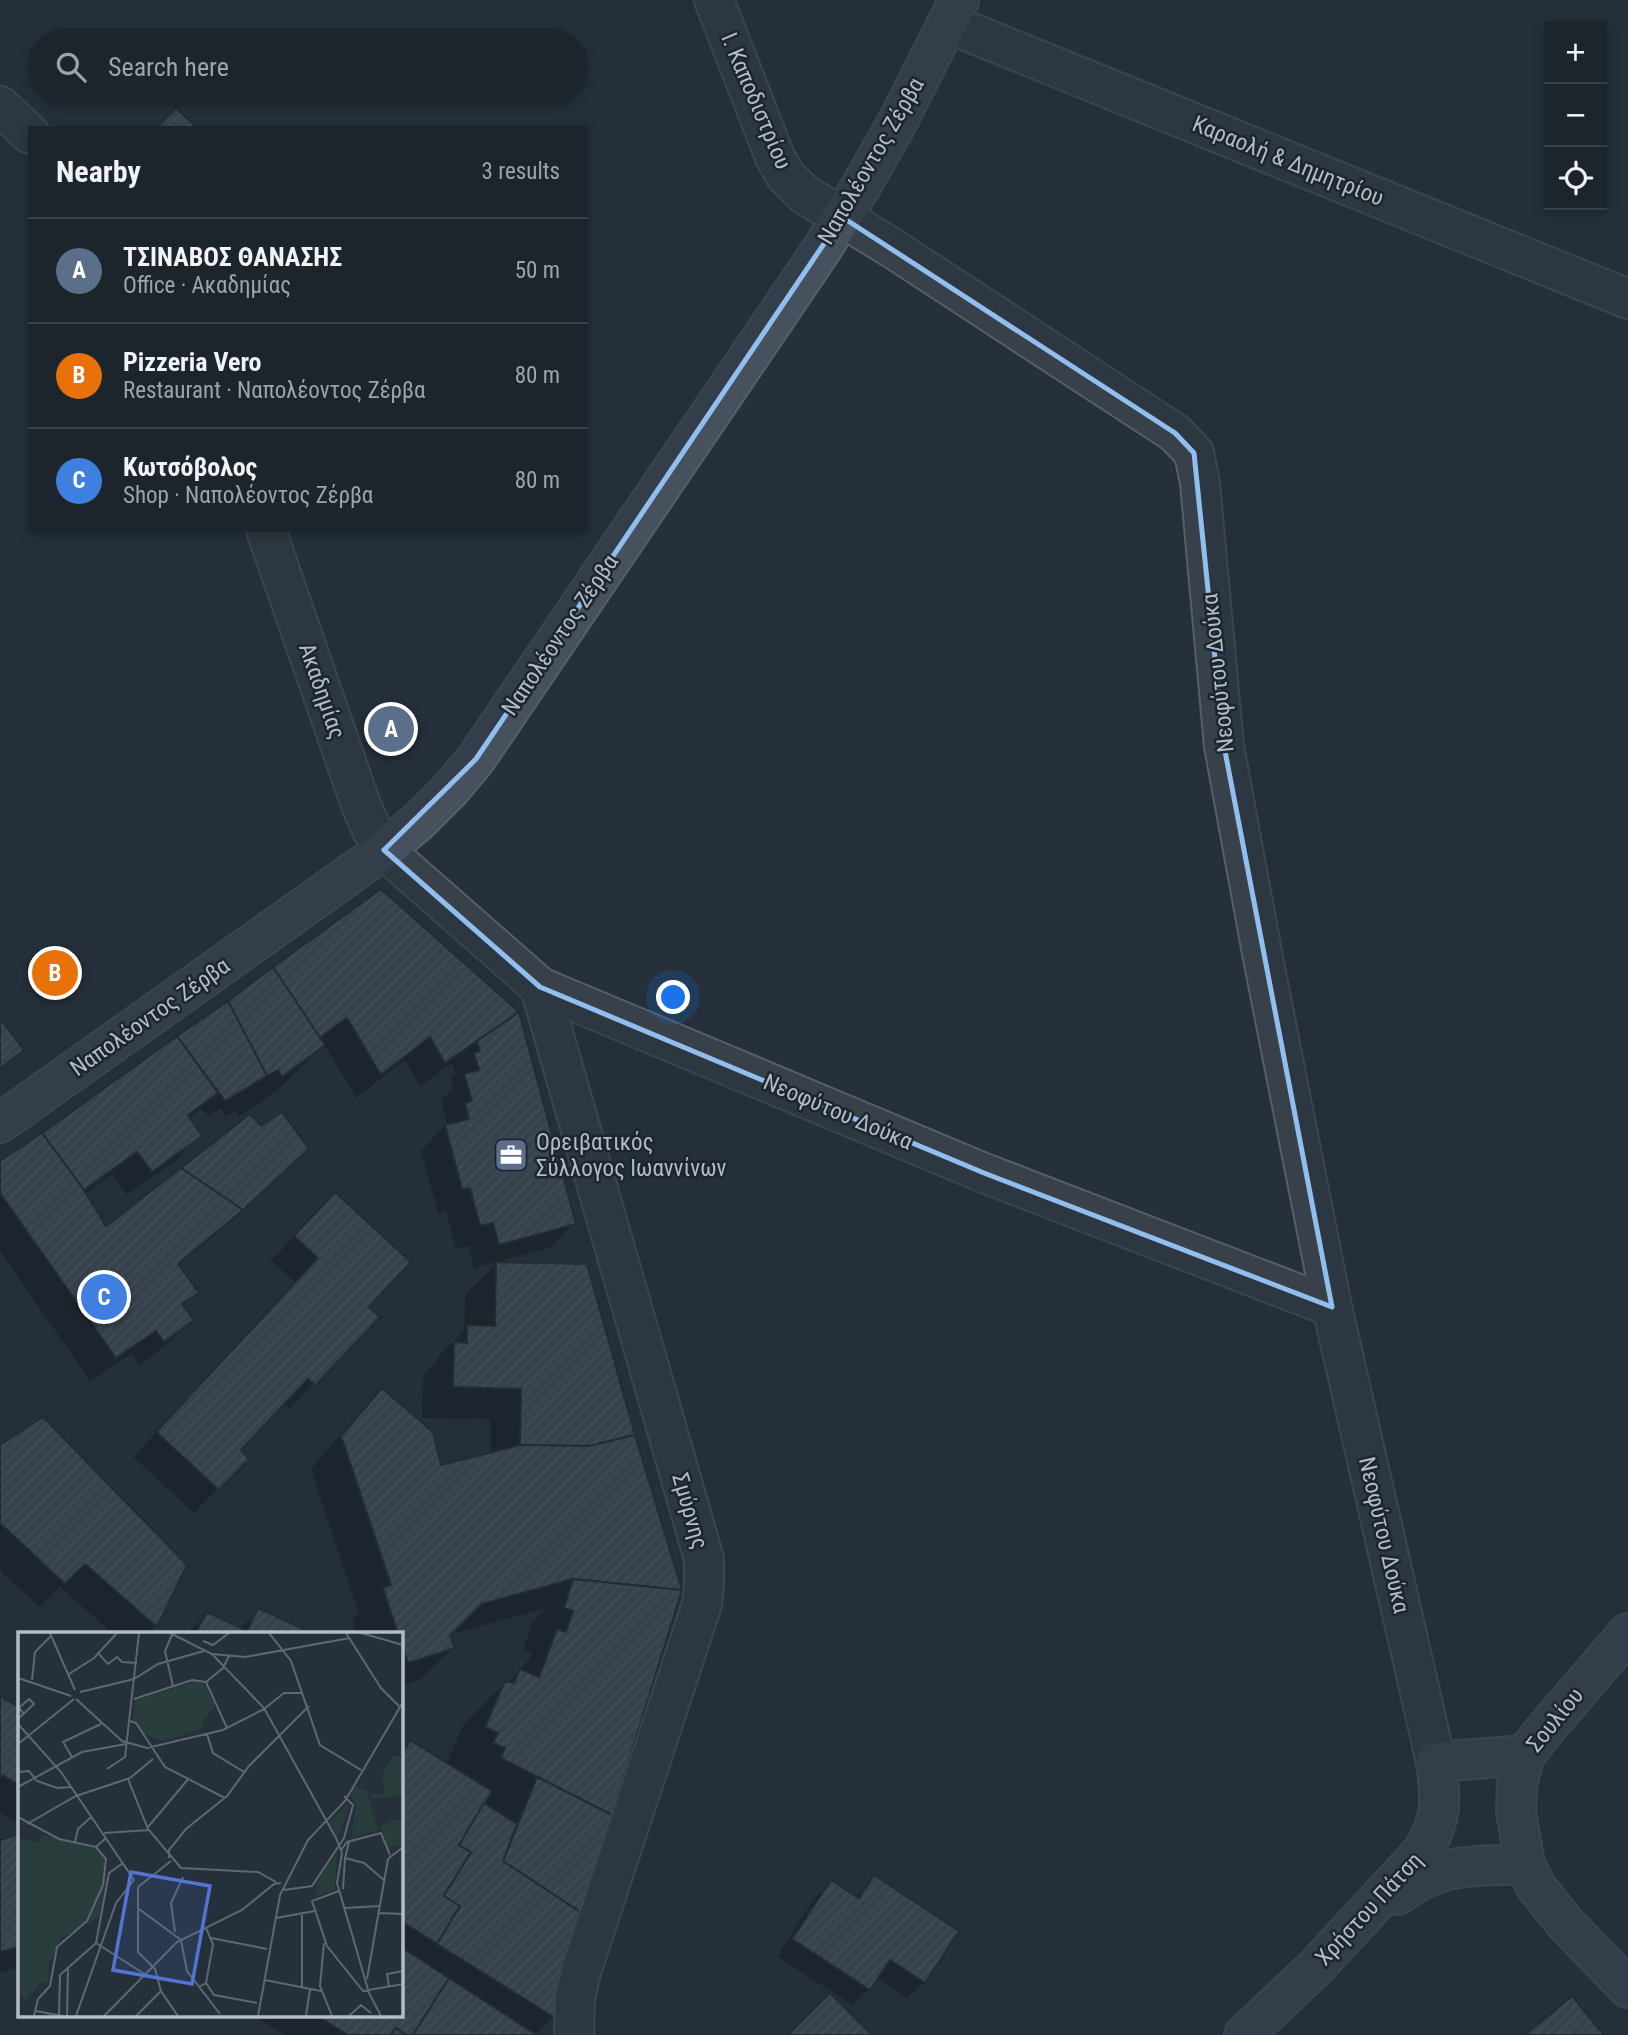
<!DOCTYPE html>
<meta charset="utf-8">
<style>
body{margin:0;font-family:"Roboto Condensed",sans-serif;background:#293038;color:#f1f3f6}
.controls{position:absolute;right:21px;top:21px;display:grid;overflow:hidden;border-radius:0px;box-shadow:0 4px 10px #0003}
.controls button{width:63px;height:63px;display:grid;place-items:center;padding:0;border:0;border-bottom:2px solid #3a4148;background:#1c242c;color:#f1f3f6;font:35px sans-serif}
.you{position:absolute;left:674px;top:998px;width:24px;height:24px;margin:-18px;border:5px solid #fff;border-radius:50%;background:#1a73e8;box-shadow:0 0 0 10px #1a73e833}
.badge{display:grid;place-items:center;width:46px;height:46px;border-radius:50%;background:#8bbbb9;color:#fff;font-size:23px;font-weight:700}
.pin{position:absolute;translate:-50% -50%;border:4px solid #fff;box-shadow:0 2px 7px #0006}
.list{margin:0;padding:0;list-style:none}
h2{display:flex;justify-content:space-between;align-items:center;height:91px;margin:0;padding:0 28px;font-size:30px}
h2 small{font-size:23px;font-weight:400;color:#a0a4a9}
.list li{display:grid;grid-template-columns:46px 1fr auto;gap:21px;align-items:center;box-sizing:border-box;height:105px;padding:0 28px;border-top:2px solid #3a4148}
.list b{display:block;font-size:26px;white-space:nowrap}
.list p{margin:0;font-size:23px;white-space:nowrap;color:#a0a4a9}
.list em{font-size:23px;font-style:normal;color:#a0a4a9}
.icon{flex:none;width:38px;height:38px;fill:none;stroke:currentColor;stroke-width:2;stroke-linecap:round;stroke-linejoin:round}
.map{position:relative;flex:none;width:1628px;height:2035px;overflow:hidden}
.search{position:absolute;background:#1c242c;box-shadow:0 4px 10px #0003;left:28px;top:28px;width:560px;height:77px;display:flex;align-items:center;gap:18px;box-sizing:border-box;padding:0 24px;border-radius:38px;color:#a0a4a9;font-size:26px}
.panel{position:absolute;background:#1c242c;box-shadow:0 4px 10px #0003;left:28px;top:126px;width:560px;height:406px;border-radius:0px}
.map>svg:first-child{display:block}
.shadow{fill:#0007}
.building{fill:url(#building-hatch);stroke:#1f2831;stroke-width:2}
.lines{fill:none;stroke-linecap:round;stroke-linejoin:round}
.street-casing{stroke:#565f68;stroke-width:42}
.secondary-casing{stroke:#565f68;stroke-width:42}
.street{stroke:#38414a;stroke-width:38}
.secondary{stroke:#47515d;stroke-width:38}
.marked{fill:none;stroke:#90beef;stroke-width:5;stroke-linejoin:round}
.labels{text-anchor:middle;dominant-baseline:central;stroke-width:5;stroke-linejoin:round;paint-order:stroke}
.street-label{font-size:23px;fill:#b4bcc6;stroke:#1d262f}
.poi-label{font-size:23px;fill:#b4bcc6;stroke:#1d262f;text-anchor:start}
.inset-road{fill:none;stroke:#5e6872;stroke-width:2}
.view{fill:#5274d2;fill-opacity:0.15;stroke:#5274d2;stroke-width:3.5}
.inset-edge{fill:none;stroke:#b4bcc6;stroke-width:3.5}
</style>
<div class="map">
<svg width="1628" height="2035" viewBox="0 0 1628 2035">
<defs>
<pattern id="building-hatch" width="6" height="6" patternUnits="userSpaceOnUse" patternTransform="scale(1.75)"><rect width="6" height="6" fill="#4e5965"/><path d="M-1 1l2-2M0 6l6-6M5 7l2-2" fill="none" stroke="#656f7a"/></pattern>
</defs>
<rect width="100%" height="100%" fill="#25303a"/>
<g class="shadow">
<path d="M229,1002L517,1013L574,1223L550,1248L474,1268L469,1246L456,1249L446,1211L438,1213L421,1151L447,1123L441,1100L453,1088L450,1079L456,1074L452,1063L420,1086L405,1060L356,1098L324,1044L281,1087L239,1117L236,1111L225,1116L221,1108L208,1116L201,1108L189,1119L200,1135L176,1160L127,1195L112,1175L85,1194L106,1228L290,1166L217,1234L177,1266L196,1293L182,1307L192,1320L167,1344L139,1365L131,1354L90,1381L0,1251V1164Z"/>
<path d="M311,1218L366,1307L377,1317L290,1408L284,1402L238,1451L247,1459L194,1513L133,1457L296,1283L271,1261Z"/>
<path d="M496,1264L633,1436L680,1590L610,1814L553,2017L535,2035H285L254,2016H401V1752L411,1743L446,1765L463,1725L505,1683H508L530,1658L532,1653L523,1650L532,1623L547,1608L448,1635L453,1648L421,1679L401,1686V1634H357L352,1620L359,1614L311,1469L351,1422L382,1391L439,1467L490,1454V1419L422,1418L423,1375L437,1362V1358L464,1330L465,1295Z"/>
<path d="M0,1447L185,1565L155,1626L148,1634H113L60,1587L39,1607L0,1570Z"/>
<path d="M259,1610L310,1634H186L207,1614L239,1629Z"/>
<path d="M0,1698L19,1708V1823L0,1812Z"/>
<path d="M19,1836V1967L0,1973V1842Z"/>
<path d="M874,1878L924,1982L907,1998L876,1978L868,1989L852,2005L777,1956L814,1899L831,1883L855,1898Z"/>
</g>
<g class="building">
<path d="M176,108L197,128H156Z"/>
<path d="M381,889L519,1012L445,1063L430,1037L381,1075L347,1018L319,1038L273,967Z"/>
<path d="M273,967L325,1045L282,1077L278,1070L267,1076L228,1001Z"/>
<path d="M228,1001L267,1076L225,1101L177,1036Z"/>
<path d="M519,1012L576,1224L499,1245L493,1223L480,1226L470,1188L462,1189L445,1125L469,1119L465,1103L472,1101L464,1074L479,1070L474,1053L480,1051L477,1041Z"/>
<path d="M0,1018L24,1050L0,1069Z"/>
<path d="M177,1036L218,1093L188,1115L202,1136L152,1172L137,1152L84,1190L42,1133Z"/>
<path d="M282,1112L309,1149L243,1210L181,1168L250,1114L261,1126Z"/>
<path d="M42,1133L84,1190L106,1226L181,1168L243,1210L178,1264L199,1293L182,1304L194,1320L164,1342L156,1331L116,1358L0,1193V1161Z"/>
<path d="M335,1192L411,1262L369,1307L380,1317L316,1385L308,1379L241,1450L249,1459L219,1490L156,1432L318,1258L294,1236Z"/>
<path d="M496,1262L587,1264L635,1435L589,1446L520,1445L521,1389L453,1387L454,1342L467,1343V1325L495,1326Z"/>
<path d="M382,1388L433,1432L441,1465L520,1445L589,1446L635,1435L682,1590L573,1579L482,1604L450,1636L455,1648L408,1663L401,1642V1634H398L383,1588L391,1585L341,1436Z"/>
<path d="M43,1417L187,1565L157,1627L85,1564L65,1584L0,1523V1445Z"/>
<path d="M573,1579L682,1590L612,1815L501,1758L505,1748L493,1743L498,1733L485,1727L505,1681L514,1683L520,1669L539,1677L557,1629L566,1632L573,1611L564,1608Z"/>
<path d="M258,1608L314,1634H195L207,1612L247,1631Z"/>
<path d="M0,1696L19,1707V1785L2,1775L0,1779Z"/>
<path d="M410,1740L492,1791L459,1845L471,1852L444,1896L460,1906L437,1944L401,1921V1756Z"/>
<path d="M537,1777L612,1815L583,1914L503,1861Z"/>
<path d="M484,1803L517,1824L503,1861L583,1914L555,2018L437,1944L460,1906L444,1896L471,1852L459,1845Z"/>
<path d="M19,1834V1947L0,1952V1840Z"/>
<path d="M874,1875L959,1931L925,1983L890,1960L870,1990L792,1939L831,1880L859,1898Z"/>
<path d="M401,1947L449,1978L413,2035H406L396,2028L391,2035H348L317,2016H401Z"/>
<path d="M449,1978L537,2035H413Z"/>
<path d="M830,1993L872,2035H788Z"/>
<path d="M1572,1996L1604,2035H1525Z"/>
<path d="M396,2028L406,2035H391Z"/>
</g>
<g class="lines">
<defs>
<g id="street">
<path d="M714,0L775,157L785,175L804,194L892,248L1175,433L1194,453L1200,483L1224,746L1263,958L1332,1307L1436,1762"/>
<path d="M947,23L1628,299"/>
<path d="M0,106L30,134"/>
<path d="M266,530L361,805L372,830L384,850L540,987L984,1173L1332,1307"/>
<path d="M540,987L704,1559V1584L702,1604L582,1969L575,1998L574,2035"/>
</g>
<g id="secondary">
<path d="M0,1123L384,850L419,821L450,790L476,759L820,252L860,188L897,123L959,0"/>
<path d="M1628,1633L1543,1732L1525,1755L1517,1785L1516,1811L1525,1864L1536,1887L1566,1924L1628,1988"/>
<path d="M1398,1895C1442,1861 1474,1867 1525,1864"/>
<path d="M1244,2035L1315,1968L1423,1851C1443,1817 1441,1800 1436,1762L1525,1755"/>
</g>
</defs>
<use href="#street" class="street-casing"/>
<use href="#secondary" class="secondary-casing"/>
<use href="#street" class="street"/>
<use href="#secondary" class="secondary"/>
</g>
<path d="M0 0H1628V2035H0ZM842,217L1175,433L1194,453L1224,746L1332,1307L984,1173L540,987L384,850L476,759Z" fill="#25303a" fill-opacity=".55" fill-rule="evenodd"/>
<path class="marked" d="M842,217L1175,433L1194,453L1224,746L1332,1307L984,1173L540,987L384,850L476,759Z"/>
<defs>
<symbol id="office-square" viewBox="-11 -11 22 22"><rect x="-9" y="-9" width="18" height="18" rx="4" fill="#5c6f8a" stroke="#1d262f"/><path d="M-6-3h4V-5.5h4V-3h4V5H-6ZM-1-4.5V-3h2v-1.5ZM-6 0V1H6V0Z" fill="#fff"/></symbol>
</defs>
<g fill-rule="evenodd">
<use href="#office-square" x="492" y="1136" width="38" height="38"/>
</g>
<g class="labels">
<g class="street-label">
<text transform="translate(756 101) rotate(67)">Ι. Καποδιστρίου</text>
<text transform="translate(871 161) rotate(-60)">Ναπολέοντος Ζέρβα</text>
<text transform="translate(1288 161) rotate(22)">Καραολή &amp; Δημητρίου</text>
<text transform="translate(560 635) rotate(-56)">Ναπολέοντος Ζέρβα</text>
<text transform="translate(1218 673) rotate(-96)">Νεοφύτου Δούκα</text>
<text transform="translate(322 691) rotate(71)">Ακαδημίας</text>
<text transform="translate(150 1017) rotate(-35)">Ναπολέοντος Ζέρβα</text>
<text transform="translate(838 1112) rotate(23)">Νεοφύτου Δούκα</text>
<text transform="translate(690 1511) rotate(74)">Σμύρνης</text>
<text transform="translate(1384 1535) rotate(77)">Νεοφύτου Δούκα</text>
<text transform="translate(1555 1720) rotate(-51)">Σουλίου</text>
<text transform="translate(1369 1909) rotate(-47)">Χρήστου Πάτση</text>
</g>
<g class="poi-label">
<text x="536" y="1142">Ορειβατικός<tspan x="536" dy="26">Σύλλογος Ιωαννίνων</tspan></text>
</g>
</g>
<g transform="translate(18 1632)">
<rect width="385" height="385" fill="#25303a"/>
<path d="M25,203L77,216L86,224L88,251L81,285L43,306L31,332L30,350L23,351L8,368L0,363V205L18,211Z" fill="#283d3c"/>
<path d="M375,124L385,125V163L355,167L354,163L367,161L364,143ZM337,155L348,158L360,198L333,206L338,173L333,163ZM329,172L331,175L320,205L311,190ZM376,188H385V212L370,217L363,195ZM319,220L317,258L297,265L299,250Z" fill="#283d3c"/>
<path d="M178,49L187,52L197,75L184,89L186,96L145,109L126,102L114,89L117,68Z" fill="#283d3c"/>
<path class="inset-road" d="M32,1L57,58M152,1L194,22L246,76L318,206L324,221L319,251L351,361L363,384M251,1L273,29L302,113L343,138M328,1L363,56L382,75M343,1L385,13M154,3L147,19L155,54M185,9L195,13L211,1M81,22L90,32L99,25L104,30L119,31M194,22L227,25L332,6M51,42L76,26L99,1M0,46L53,64M14,48L17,20L34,3M188,50L209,96M188,50L205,36L211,24M62,60L116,47L140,32L186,19M58,67L104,109L129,116L205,98L246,77L266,61H285M116,67L174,48L188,50M0,87L16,72L11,67L1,76L6,82M112,89L118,91L147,135L207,166M0,92L43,140L116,248L98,271L58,384M189,102L195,121L226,140M0,112L56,67M54,125L45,110L83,92M89,137L107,125L121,1M0,140L11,139L19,149L39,156L54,155M110,147L130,197M0,155L64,120L108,112M0,185L41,207L78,215L88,206M9,192L58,164L112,146L135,127M130,195L171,146M86,201L131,198L163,236L240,240L258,250M57,210L60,197L73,185M331,210L327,226L346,231L366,248M323,218L329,210L363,201L372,223M151,226V218L168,197L209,164L231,134L291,74M120,255V320L137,337L143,359L160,384M120,255L153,229M325,257L327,226M266,258L294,254L326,206L335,173L326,164M321,259L294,269L309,314L345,359L385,352M327,276L362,274M121,277L163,308L169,339L202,382M361,281L385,282M258,286L297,279M157,300L153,271L165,245M193,306L249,317M78,311L91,241L105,231M306,311L302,354L314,384M349,347L370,227L385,215M247,348L303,359M188,351L195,312L188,296M181,355L188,351L196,363L239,371M284,355V283M371,355L369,342L385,339M18,379L45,384M41,383L42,343L78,311L128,343M16,384L20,367L32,354L39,315L69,289L85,253L88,227L78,215M49,384L50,337M86,384L159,310L224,278L256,252L263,251M118,384L143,359M240,384L262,263L290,208L327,169L385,70M288,384L292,357M331,384L343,373L353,381"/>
<path class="view" d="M113,240L192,254L174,352L95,338Z"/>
<rect width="385" height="385" class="inset-edge"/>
</g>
</svg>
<div class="controls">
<button>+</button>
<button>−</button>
<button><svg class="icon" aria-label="locate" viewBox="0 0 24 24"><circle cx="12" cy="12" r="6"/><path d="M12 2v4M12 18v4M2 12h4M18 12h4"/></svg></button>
</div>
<div class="you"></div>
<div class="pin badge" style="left:391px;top:729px;background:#5c6f8a">A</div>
<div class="pin badge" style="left:55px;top:973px;background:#e8710a">B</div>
<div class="pin badge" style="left:104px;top:1297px;background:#3f7fe0">C</div>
<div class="search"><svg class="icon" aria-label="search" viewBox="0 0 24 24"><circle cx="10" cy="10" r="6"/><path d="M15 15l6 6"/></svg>Search here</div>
<section class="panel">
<h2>Nearby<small>3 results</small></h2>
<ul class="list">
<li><span class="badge" style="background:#5c6f8a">A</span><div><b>ΤΣΙΝΑΒΟΣ ΘΑΝΑΣΗΣ</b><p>Office · Ακαδημίας</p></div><em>50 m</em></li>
<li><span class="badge" style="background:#e8710a">B</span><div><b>Pizzeria Vero</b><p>Restaurant · Ναπολέοντος Ζέρβα</p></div><em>80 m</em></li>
<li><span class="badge" style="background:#3f7fe0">C</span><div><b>Κωτσόβολος</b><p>Shop · Ναπολέοντος Ζέρβα</p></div><em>80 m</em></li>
</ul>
</section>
</div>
